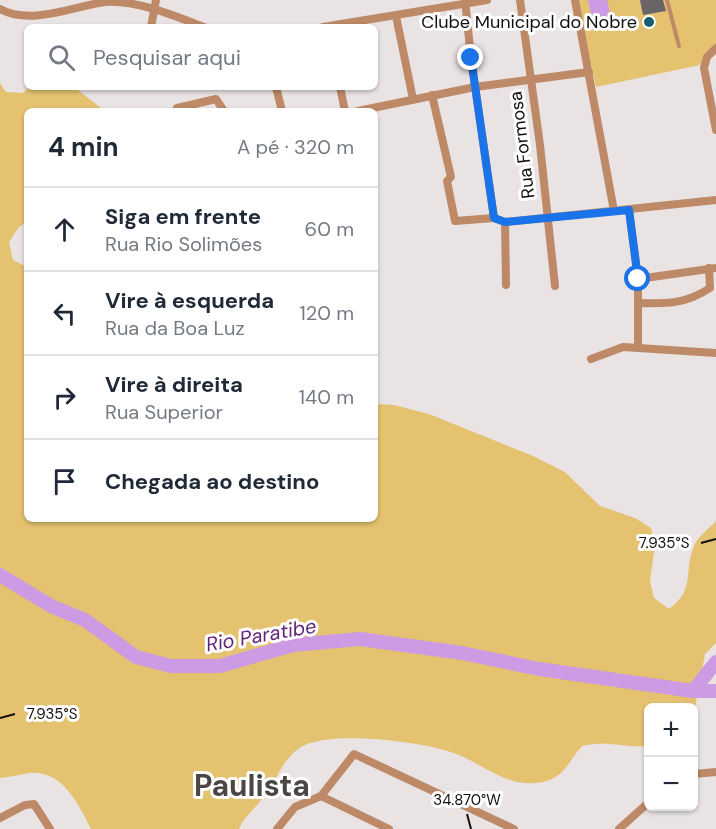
<!DOCTYPE html>
<html lang="pt">
<meta charset="utf-8">
<style>
body{margin:0;font-family:"DM Sans",sans-serif;background:#f6f6f7;color:#1f2937}
.controls{position:absolute;right:18px;bottom:18px;display:grid;overflow:hidden;border-radius:9px;box-shadow:0 2px 4px #0004}
.controls button{width:54px;height:54px;display:grid;place-items:center;padding:0;border:0;border-bottom:2px solid #e0e1e3;background:#fff;color:#1f2937;font:30px sans-serif}
.stop{position:absolute;width:18px;height:18px;margin:-14px;border:4px solid #1a73e8;border-radius:50%;background:#fff}
.stop.end{background:#1a73e8;border-color:#fff;box-shadow:0 2px 6px #0008}
.list{margin:0;padding:0;list-style:none}
h2{display:flex;justify-content:space-between;align-items:center;height:78px;margin:0;padding:0 24px;font-size:26px}
h2 small{font-size:20px;font-weight:400;color:#747a83}
.list li{display:grid;grid-template-columns:39px 1fr auto;gap:18px;align-items:center;box-sizing:border-box;height:84px;padding:0 24px;border-top:2px solid #e0e1e3}
.list b{display:block;font-size:22px;white-space:nowrap}
.list p{margin:0;font-size:20px;white-space:nowrap;color:#747a83}
.list em{font-size:20px;font-style:normal;color:#747a83}
.icon{flex:none;width:33px;height:33px;fill:none;stroke:currentColor;stroke-width:2;stroke-linecap:round;stroke-linejoin:round}
.map{position:relative;flex:none;width:716px;height:829px;overflow:hidden}
.search{position:absolute;background:#fff;box-shadow:0 2px 4px #0004;left:24px;top:24px;width:354px;height:66px;display:flex;align-items:center;gap:15px;box-sizing:border-box;padding:0 21px;border-radius:9px;color:#747a83;font-size:22px}
.panel{position:absolute;background:#fff;box-shadow:0 2px 4px #0004;left:24px;top:108px;width:354px;height:414px;border-radius:9px}
.map>svg:first-child{display:block}
.green{fill:#e4c270}
.water{fill:#cd9be4}
.lines{fill:none;stroke-linecap:round;stroke-linejoin:round}
.river{stroke:#cd9be4;stroke-width:14}
.building{fill:#696466}
.service{stroke:#bd8967;stroke-width:4}
.minor{stroke:#bd8967;stroke-width:8}
.route{stroke:#1a73e8;stroke-width:8}
.ticks{fill:none;stroke:#110f0f;stroke-width:2}
.poi-dot{fill:#175f6f;stroke:#fff;stroke-width:2}
.labels{text-anchor:middle;dominant-baseline:central;stroke-width:6;stroke-linejoin:round;paint-order:stroke}
.poi-label{font-size:18px;fill:#110f0f;stroke:#fff;text-anchor:end}
.street-label{font-size:18px;fill:#110f0f;stroke:#fff}
.water-label{font-size:20px;font-style:italic;fill:#612479;stroke:#fff}
.town-label{font-size:30px;font-weight:bold;fill:#4b4646;stroke:#fff}
.ticks-label{font-size:15px;text-anchor:middle;fill:#110f0f;stroke:#fff;stroke-width:6;stroke-linejoin:round;paint-order:stroke}
</style>
<div class="map">
<svg width="716" height="829" viewBox="0 0 716 829">
<rect width="100%" height="100%" fill="#e9e4e3"/>
<g class="green">
<path d="M577,0H716V45L700,65L596,87Z"/>
<path d="M0,83L6,92L23,93L29,87H74L105,111H27V222L19,227L9,242L13,260L27,267V519H375V404L394,405L429,414L533,456L565,472L600,506L635,518L651,528L655,545L650,581L654,598L669,609C696,589 683,572 694,546C697,537 710,528 716,521V643L705,654L694,713V708H648V746C623,748 608,740 582,746C568,762 565,777 543,782C510,789 487,767 459,755C429,742 325,728 298,749C282,761 276,781 264,797C256,807 244,817 239,829H91C78,803 62,769 28,773C19,775 10,777 0,778Z"/>
</g>
<path class="water" d="M588,0H607L611,17L593,22Z"/>
<g class="lines">
<g class="river">
<path d="M0,575L51,606L85,620L136,657L171,666H220L293,645L360,639L462,653L539,669L693,691H716"/>
<path d="M693,691L716,662"/>
</g>
</g>
<path class="building" d="M640,0H663L666,11L643,15Z"/>
<g class="lines">
<path class="service" d="M667,0L679,46"/>
<g class="minor">
<path d="M465,0L471,58L494,218L505,222L716,200"/>
<path d="M520,0L540,145L555,286"/>
<path d="M575,0L614,211"/>
<path d="M0,9C31,26 74,6 105,2C138,0 175,16 204,27"/>
<path d="M396,16L413,99"/>
<path d="M151,27L156,0"/>
<path d="M323,27L487,0"/>
<path d="M716,48L707,57L704,68L716,130"/>
<path d="M276,87L282,111"/>
<path d="M340,87L345,111"/>
<path d="M432,95L451,177L447,181L455,221L494,218"/>
<path d="M177,108L216,99L224,111"/>
<path d="M358,111L475,87L589,72"/>
<path d="M629,210L638,279V347"/>
<path d="M505,222L506,285"/>
<path d="M638,279L716,268"/>
<path d="M639,303C666,304 686,304 710,288L709,268"/>
<path d="M591,359L623,347L716,353"/>
<path d="M694,774L716,772"/>
<path d="M321,796L389,829"/>
<path d="M0,818L25,805L34,804L50,829"/>
<path d="M277,829L295,807L321,796L354,754L514,829"/>
<path d="M619,829L648,803"/>
</g>
</g>
<g class="lines">
<path class="route" d="M471,58L494,218L505,222L629,210L638,279"/>
</g>
<path class="ticks" d="M701,543L716,539M0,718L15,714M467,814L471,829"/>
<circle class="poi-dot" cx="649" cy="22" r="6"/>
<g class="labels">
<g class="poi-label">
<text x="637" y="22">Clube Municipal do Nobre</text>
</g>
<g class="street-label">
<text transform="translate(522 145) rotate(-97)">Rua Formosa</text>
</g>
<g class="water-label">
<text transform="translate(261 635) rotate(-10)">Rio Paratibe</text>
</g>
<g class="town-label">
<text x="252" y="785">Paulista</text>
</g>
</g>
<g class="ticks-label">
<text x="664" y="548">7.935°S</text>
<text x="52" y="719">7.935°S</text>
<text x="467" y="805">34.870°W</text>
</g>
</svg>
<div class="controls">
<button>+</button>
<button>−</button>
</div>
<div class="stop" style="left:638px;top:279px"></div>
<div class="stop end" style="left:471px;top:58px"></div>
<div class="search"><svg class="icon" aria-label="search" viewBox="0 0 24 24"><circle cx="10" cy="10" r="6"/><path d="M15 15l6 6"/></svg>Pesquisar aqui</div>
<section class="panel">
<h2>4 min<small>A pé · 320 m</small></h2>
<ul class="list">
<li><svg class="icon" aria-label="ahead" viewBox="0 0 24 24"><path d="M12 20V5M6 11l6-6 6 6"/></svg><div><b>Siga em frente</b><p>Rua Rio Solimões</p></div><em>60 m</em></li>
<li><svg class="icon" aria-label="left" viewBox="0 0 24 24"><path d="M17 20v-9H6M10 6l-5 5 5 5"/></svg><div><b>Vire à esquerda</b><p>Rua da Boa Luz</p></div><em>120 m</em></li>
<li><svg class="icon" aria-label="right" viewBox="0 0 24 24"><path d="M7 20v-9h11M14 6l5 5-5 5"/></svg><div><b>Vire à direita</b><p>Rua Superior</p></div><em>140 m</em></li>
<li><svg class="icon" aria-label="arrive" viewBox="0 0 24 24"><path d="M6 21V4h12l-3 4 3 4H6"/></svg><div><b>Chegada ao destino</b></div></li>
</ul>
</section>
</div>
